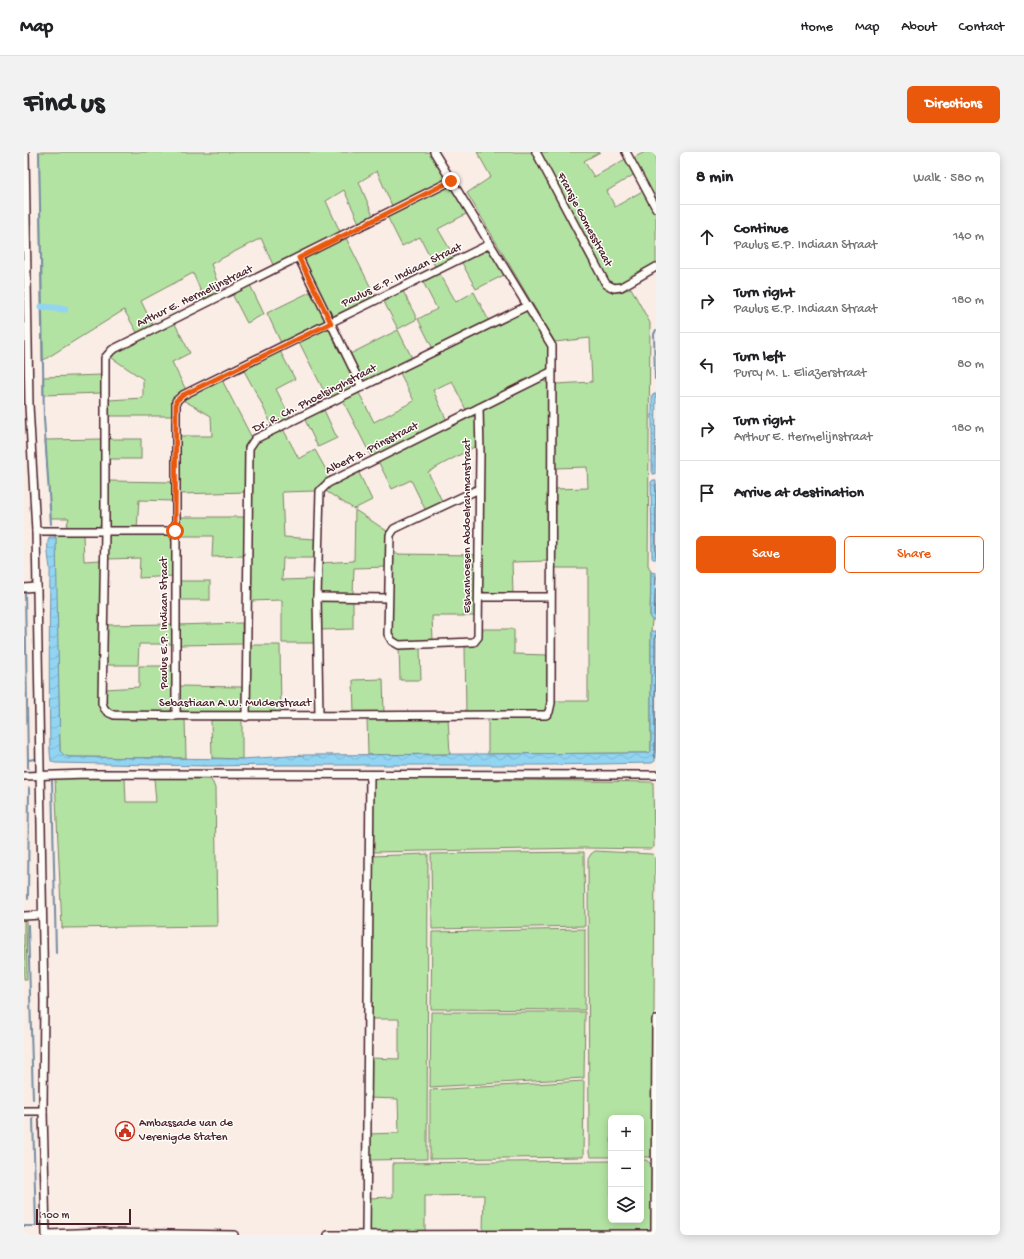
<!DOCTYPE html>
<meta charset="utf-8">
<style>
body{margin:0;font-family:"Gochi Hand",sans-serif;background:#f2f2f2;color:#202124}
.controls{position:absolute;right:12px;bottom:12px;display:grid;overflow:hidden;border-radius:6px;box-shadow:0 2px 10px #0003}
.controls button{width:36px;height:36px;display:grid;place-items:center;padding:0;border:0;border-bottom:1px solid #e0e0e0;background:#fff;color:#202124;font:20px sans-serif}
.scale{position:absolute;left:12px;bottom:10px;width:95px;box-sizing:border-box;padding-left:4px;border:2px solid #4a1f2b;border-top:0;font-size:11px;line-height:14px;white-space:nowrap;color:#4a1f2b;-webkit-text-stroke:3px #fdfcf7;paint-order:stroke}
.stop{position:absolute;width:12px;height:12px;margin:-9px;border:3px solid #ea580c;border-radius:50%;background:#fff}
.stop.end{background:#ea580c;border-color:#fff;box-shadow:0 1px 4px #0008}
.list{margin:0;padding:0;list-style:none}
h2{display:flex;justify-content:space-between;align-items:center;height:52px;margin:0;padding:0 16px;font-size:17px}
h2 small{font-size:13px;font-weight:400;color:#757577}
.list li{display:grid;grid-template-columns:26px 1fr auto;gap:12px;align-items:center;box-sizing:border-box;height:64px;padding:0 16px;border-top:1px solid #e0e0e0}
.list b{display:block;font-size:15px;white-space:nowrap}
.list p{margin:0;font-size:13px;white-space:nowrap;color:#757577}
.list em{font-size:13px;font-style:normal;color:#757577}
.actions{display:flex;gap:8px;padding:12px 16px}
.actions a{flex:1;padding:9px 0;border:1px solid #ea580c;border-radius:6px;text-align:center;font-size:14px;color:#ea580c}
.actions .main{background:#ea580c;color:#fff}
.icon{flex:none;width:22px;height:22px;fill:none;stroke:currentColor;stroke-width:2;stroke-linecap:round;stroke-linejoin:round}
.map{position:relative;flex:none;width:632px;height:1083px;overflow:hidden;border-radius:6px}
header{display:flex;align-items:center;gap:24px;box-sizing:border-box;height:56px;padding:0 20px;background:#fff;border-bottom:1px solid #e0e0e0}
header strong{font-size:19px}
nav{display:flex;gap:22px;margin-inline-start:auto;font-size:14px}
.intro{display:flex;align-items:center;justify-content:space-between;box-sizing:border-box;height:96px;padding:0 24px}
h1{margin:0;font-size:28px}
.button{padding:10px 18px;border-radius:6px;background:#ea580c;color:#fff;font-size:14px;font-weight:700}
main{display:flex;gap:24px;padding:0 24px}
aside{flex:1;background:#fff;border-radius:6px;box-shadow:0 2px 10px #0003}
.map>svg:first-child{display:block}
.green{fill:#b3e3a2;stroke:#7e8166}
.water{fill:url(#water-waves);stroke:#758ca2}
.lines{fill:none;stroke-linecap:round;stroke-linejoin:round}
.shore{stroke:#66687b;stroke-width:1}
.stream{stroke:#758ca2;stroke-width:2}
.canal{stroke:#91d5f2;stroke-width:7}
.street-casing{stroke:#4a1f2b;stroke-width:10}
.secondary-casing{stroke:#4a1f2b;stroke-width:12}
.street{stroke:#fdfcf7;stroke-width:7}
.secondary{stroke:#fdfcf7;stroke-width:9}
.route{stroke:#ea580c;stroke-width:5}
.labels{text-anchor:middle;dominant-baseline:central;stroke-width:3;stroke-linejoin:round;paint-order:stroke}
.street-label{font-size:12px;fill:#4a1f2b;stroke:#fdfcf7}
.poi-label{font-size:12px;fill:#4a1f2b;stroke:#fdfcf7;text-anchor:start}
</style>
<header>
<strong>Map</strong>
<nav><a>Home</a><a>Map</a><a>About</a><a>Contact</a></nav>
</header>
<div class="intro"><h1>Find us</h1><a class="button">Directions</a></div>
<main>
<div class="map">
<svg width="632" height="1083" viewBox="0 0 632 1083">
<defs>
<pattern id="water-waves" width="16" height="10" patternUnits="userSpaceOnUse"><rect width="16" height="10" fill="#91d5f2"/><path d="M0 5q4-4 8 0t8 0" fill="none" stroke="#7fb6d0"/></pattern>
</defs>
<rect width="100%" height="100%" fill="#f9ede6"/>
<filter id="ink" filterUnits="userSpaceOnUse"><feTurbulence type="fractalNoise" baseFrequency=".025" numOctaves="2"/><feDisplacementMap in="SourceGraphic" scale="8" xChannelSelector="R" yChannelSelector="G"/><feConvolveMatrix kernelMatrix="1 2 1 2 8 2 1 2 1" color-interpolation-filters="sRGB"/></filter>
<g filter="url(#ink)">
<g class="green">
<path d="M15,0H407L422,27V29L369,56L353,19L335,30L350,66L336,73L320,38L302,49L317,82L250,115L237,86L187,112L196,138L180,147L169,121L117,149L129,174L114,182L100,158L18,209Z"/>
<path d="M453,0H508L582,135L588,140H597L607,136L626,171L624,413L627,420L626,466L628,468L627,479V599L626,601L464,602V565H528L530,549H564V416H530V337L564,336L563,315L530,316L532,232L568,230L566,186L531,190L443,41L467,25Z"/>
<path d="M514,0H576L560,9L570,25L603,6L611,22L583,39L591,55L620,38L632,60V114L595,135L583,129Z"/>
<path d="M621,0H632V50L609,6Z"/>
<path d="M422,35C433,36 439,52 444,61L414,77L431,106L412,116L396,85L378,94L363,64Z"/>
<path d="M322,86L352,146L311,165H308L305,163L281,112V107L282,104Z"/>
<path d="M462,97L466,98L482,122L452,137L437,109Z"/>
<path d="M415,120L432,150L450,140L465,169L409,197L394,167L413,157L398,128Z"/>
<path d="M226,133L240,162L223,171L208,142Z"/>
<path d="M379,139L393,167L374,177L359,148Z"/>
<path d="M286,140H289L301,168L299,171L257,191L243,161Z"/>
<path d="M498,158C505,160 507,166 511,171C520,185 533,206 520,221L443,260L428,229L409,238L423,269L348,306L318,247L334,239L350,270L390,249L375,219Z"/>
<path d="M150,170L166,201L148,210L162,238C148,246 150,249 150,264H85L84,248L119,246V227L85,204L90,200Z"/>
<path d="M303,176L306,177L332,228C332,241 315,244 305,249L275,190Z"/>
<path d="M374,178L389,208L341,230L338,229L324,203Z"/>
<path d="M256,199L271,227L252,237L267,267L249,276L235,246L219,217Z"/>
<path d="M78,223V241L19,243V225Z"/>
<path d="M198,228L228,286L222,294V340L156,342V284H188L187,264L159,248L162,244Z"/>
<path d="M517,229H521L525,234L524,409L488,410L489,442L463,443L457,437L458,257Z"/>
<path d="M299,256L313,286L294,295L280,266Z"/>
<path d="M448,264H451L453,266L452,294L404,320L419,351L402,359L387,328L368,337L354,309Z"/>
<path d="M259,277L275,307L291,298L306,325L291,336V339L258,340L260,385L291,387V406H259L258,428L291,427V491H258V448L225,449L227,301L231,291Z"/>
<path d="M79,287L78,370L72,377L42,376L45,366H27L21,288Z"/>
<rect x="85" y="287" width="32" height="20"/>
<path d="M334,319L348,348L330,357L300,338L302,335Z"/>
<path d="M84,329L150,330L149,349L115,348L113,377H86L84,375Z"/>
<path d="M331,358L363,379V415L330,416L329,443H299L297,441L296,411L330,409Z"/>
<path d="M155,365H221V404L188,405L189,384H155Z"/>
<path d="M31,382H59L60,409L77,408L76,552C78,560 80,563 87,566H161L162,606L45,605L40,603L36,599Z"/>
<path d="M84,382H142L145,384L148,390L149,424L115,426L116,406L83,407Z"/>
<path d="M368,402L453,403V464H408L409,489H372L369,485L368,481Z"/>
<rect x="154" y="429" width="32" height="19"/>
<path d="M303,447H329V477L296,478V451Z"/>
<path d="M218,471L219,492L153,493V473Z"/>
<path d="M147,472L148,492H115L114,513H82V473Z"/>
<path d="M457,477H490V502L523,503L525,552L520,559L517,561H442L441,494H449L453,491Z"/>
<path d="M225,493H256L257,561H226Z"/>
<path d="M375,495H396L397,528H376Z"/>
<path d="M115,514H148L149,556L143,561L92,562L83,555L82,537L115,535Z"/>
<path d="M359,527L360,561H330L329,528Z"/>
<path d="M154,534L219,535L220,556L215,561H161C151,557 154,543 154,534Z"/>
<path d="M343,566H424L426,602L344,603Z"/>
<path d="M187,568H218V607L188,606Z"/>
<path d="M31,626H101L102,650H132L130,626L186,627L189,631L191,636L193,774L38,776Z"/>
<path d="M349,626L629,630L630,695L627,697L562,696L347,700Z"/>
<path d="M571,699L628,702L631,705L629,1005H617V966H587V1005H567L565,1001L564,707L567,702Z"/>
<path d="M560,700L561,774L408,777L407,702Z"/>
<path d="M404,702L403,1007L344,1008V982L375,981L374,947L344,946L345,906L375,907V867H345L347,704Z"/>
<path d="M0,766H2L3,827H0Z"/>
<path d="M561,777V858L407,857L408,780Z"/>
<path d="M407,860H561L560,926L406,935Z"/>
<path d="M560,929L559,1005L406,1007V938Z"/>
<path d="M617,1008H622L629,1014L628,1075L622,1080L459,1079L460,1043L401,1044V1080H349L346,1079L344,1074L345,1046L369,1045V1011L587,1009V1068H617Z"/>
</g>
<g class="water">
<path d="M630,242H632L631,322H629L628,320V244Z"/>
<path d="M629,328H631L632,330V407H629L628,406L627,330Z"/>
<path d="M25,385H32L36,599L40,603L45,605L218,607L281,603L625,601L627,599V479H632L631,609L628,611L526,613H260L183,614L31,611L27,609L26,600C25,541 25,483 26,424C27,412 21,397 25,385Z"/>
<path d="M627,420L632,421L631,468H628L626,466Z"/>
</g>
<g class="lines">
<g class="shore">
<path d="M632,332V403"/>
<path d="M632,424L630,462L632,464"/>
<path d="M632,483L631,485V599L629,604L632,606"/>
</g>
<g class="stream">
<path d="M15,0L20,266L27,372"/>
<path d="M631,227L630,182L632,178"/>
<path d="M1,440L4,608L11,607"/>
<path d="M4,616V608"/>
<path d="M28,628L32,801"/>
<path d="M4,747L5,636"/>
<path d="M4,773L9,947"/>
<path d="M0,1074H12L9,966"/>
</g>
<path class="canal" d="M17,155L41,157"/>
<defs>
<g id="street">
<path d="M1,0L5,253L12,379L20,850L19,959L22,1083"/>
<path d="M410,0L528,194L527,551L525,560L522,563C378,563 234,565 90,563C83,561 80,558 78,551L81,379V206L88,198L427,29"/>
<path d="M512,0L582,132L590,136L597,135L632,115"/>
<path d="M602,0L632,56"/>
<path d="M275,106L338,235"/>
<path d="M455,256L456,301L454,485L450,490L375,493L368,489L364,482L366,383L370,377L376,374L455,337"/>
<path d="M12,379H151"/>
<path d="M0,436L13,435"/>
<path d="M293,445L364,446"/>
<path d="M455,445H526"/>
<path d="M295,563L293,445L296,339L304,331L527,220"/>
<path d="M152,564V249L159,243L466,92"/>
<path d="M222,565L225,296L231,287L503,154"/>
<path d="M0,624L63,622L632,623"/>
<path d="M0,764L17,763"/>
<path d="M0,959H19"/>
<path d="M81,1081L210,1083"/>
<path d="M304,1083L631,1082"/>
<path d="M342,1083L346,623"/>
<path d="M631,1083L632,868"/>
</g>
<path id="secondary" d="M24,1083L81,1081V1083"/>
</defs>
<use href="#street" class="street-casing"/>
<use href="#secondary" class="secondary-casing"/>
<use href="#street" class="street"/>
<use href="#secondary" class="secondary"/>
</g>
</g>
<g class="lines" filter="url(#ink)">
<path class="route" d="M151,379L152,249L159,243L307,171L275,106L427,29"/>
</g>
<defs>
<symbol id="civic-ring" viewBox="-11 -11 22 22"><circle r="9.5" fill="#fdfcf7" stroke="#c8321e" stroke-width="1.5"/><path d="M-.6-6.5H3V-4.5H.6V-3L4-1V1h2V6H-6V1h2V-1L-.6-3ZM-1.2 2.5V6h2.4V2.5Z" fill="#c8321e"/></symbol>
</defs>
<g fill-rule="evenodd">
<use href="#civic-ring" x="90" y="968" width="22" height="22"/>
</g>
<g class="labels">
<g class="street-label">
<text transform="translate(560 68) rotate(62)">Fransje Gomesstraat</text>
<text transform="translate(378 124) rotate(-26)">Paulus E.P. Indiaan Straat</text>
<text transform="translate(171 145) rotate(-26)">Arthur E. Hermelijnstraat</text>
<text transform="translate(291 247) rotate(-27)">Dr. R. Ch. Phoelsinghstraat</text>
<text transform="translate(348 297) rotate(-27)">Albert B. Prinsstraat</text>
<text transform="translate(444 374) rotate(-90)">Eshanhoesen Abdoelrahmanstraat</text>
<text transform="translate(141 471) rotate(-90)">Paulus E.P. Indiaan Straat</text>
<text x="211" y="552">Sebastiaan A.W. Mulderstraat</text>
</g>
<g class="poi-label">
<text x="115" y="972">Ambassade van de<tspan x="115" dy="14">Verenigde Staten</tspan></text>
</g>
</g>
</svg>
<div class="controls">
<button>+</button>
<button>−</button>
<button><svg class="icon" aria-label="layers" viewBox="0 0 24 24"><path d="M12 4l9 5-9 5-9-5zM3 14l9 5 9-5"/></svg></button>
</div>
<div class="scale">100 m</div>
<div class="stop" style="left:151px;top:379px"></div>
<div class="stop end" style="left:427px;top:29px"></div>
</div>
<aside>
<h2>8 min<small>Walk · 580 m</small></h2>
<ul class="list">
<li><svg class="icon" aria-label="ahead" viewBox="0 0 24 24"><path d="M12 20V5M6 11l6-6 6 6"/></svg><div><b>Continue</b><p>Paulus E.P. Indiaan Straat</p></div><em>140 m</em></li>
<li><svg class="icon" aria-label="right" viewBox="0 0 24 24"><path d="M7 20v-9h11M14 6l5 5-5 5"/></svg><div><b>Turn right</b><p>Paulus E.P. Indiaan Straat</p></div><em>180 m</em></li>
<li><svg class="icon" aria-label="left" viewBox="0 0 24 24"><path d="M17 20v-9H6M10 6l-5 5 5 5"/></svg><div><b>Turn left</b><p>Purcy M. L. Eliazerstraat</p></div><em>80 m</em></li>
<li><svg class="icon" aria-label="right" viewBox="0 0 24 24"><path d="M7 20v-9h11M14 6l5 5-5 5"/></svg><div><b>Turn right</b><p>Arthur E. Hermelijnstraat</p></div><em>180 m</em></li>
<li><svg class="icon" aria-label="arrive" viewBox="0 0 24 24"><path d="M6 21V4h12l-3 4 3 4H6"/></svg><div><b>Arrive at destination</b></div></li>
</ul>
<div class="actions"><a class="main">Save</a><a>Share</a></div>
</aside>
</main>
